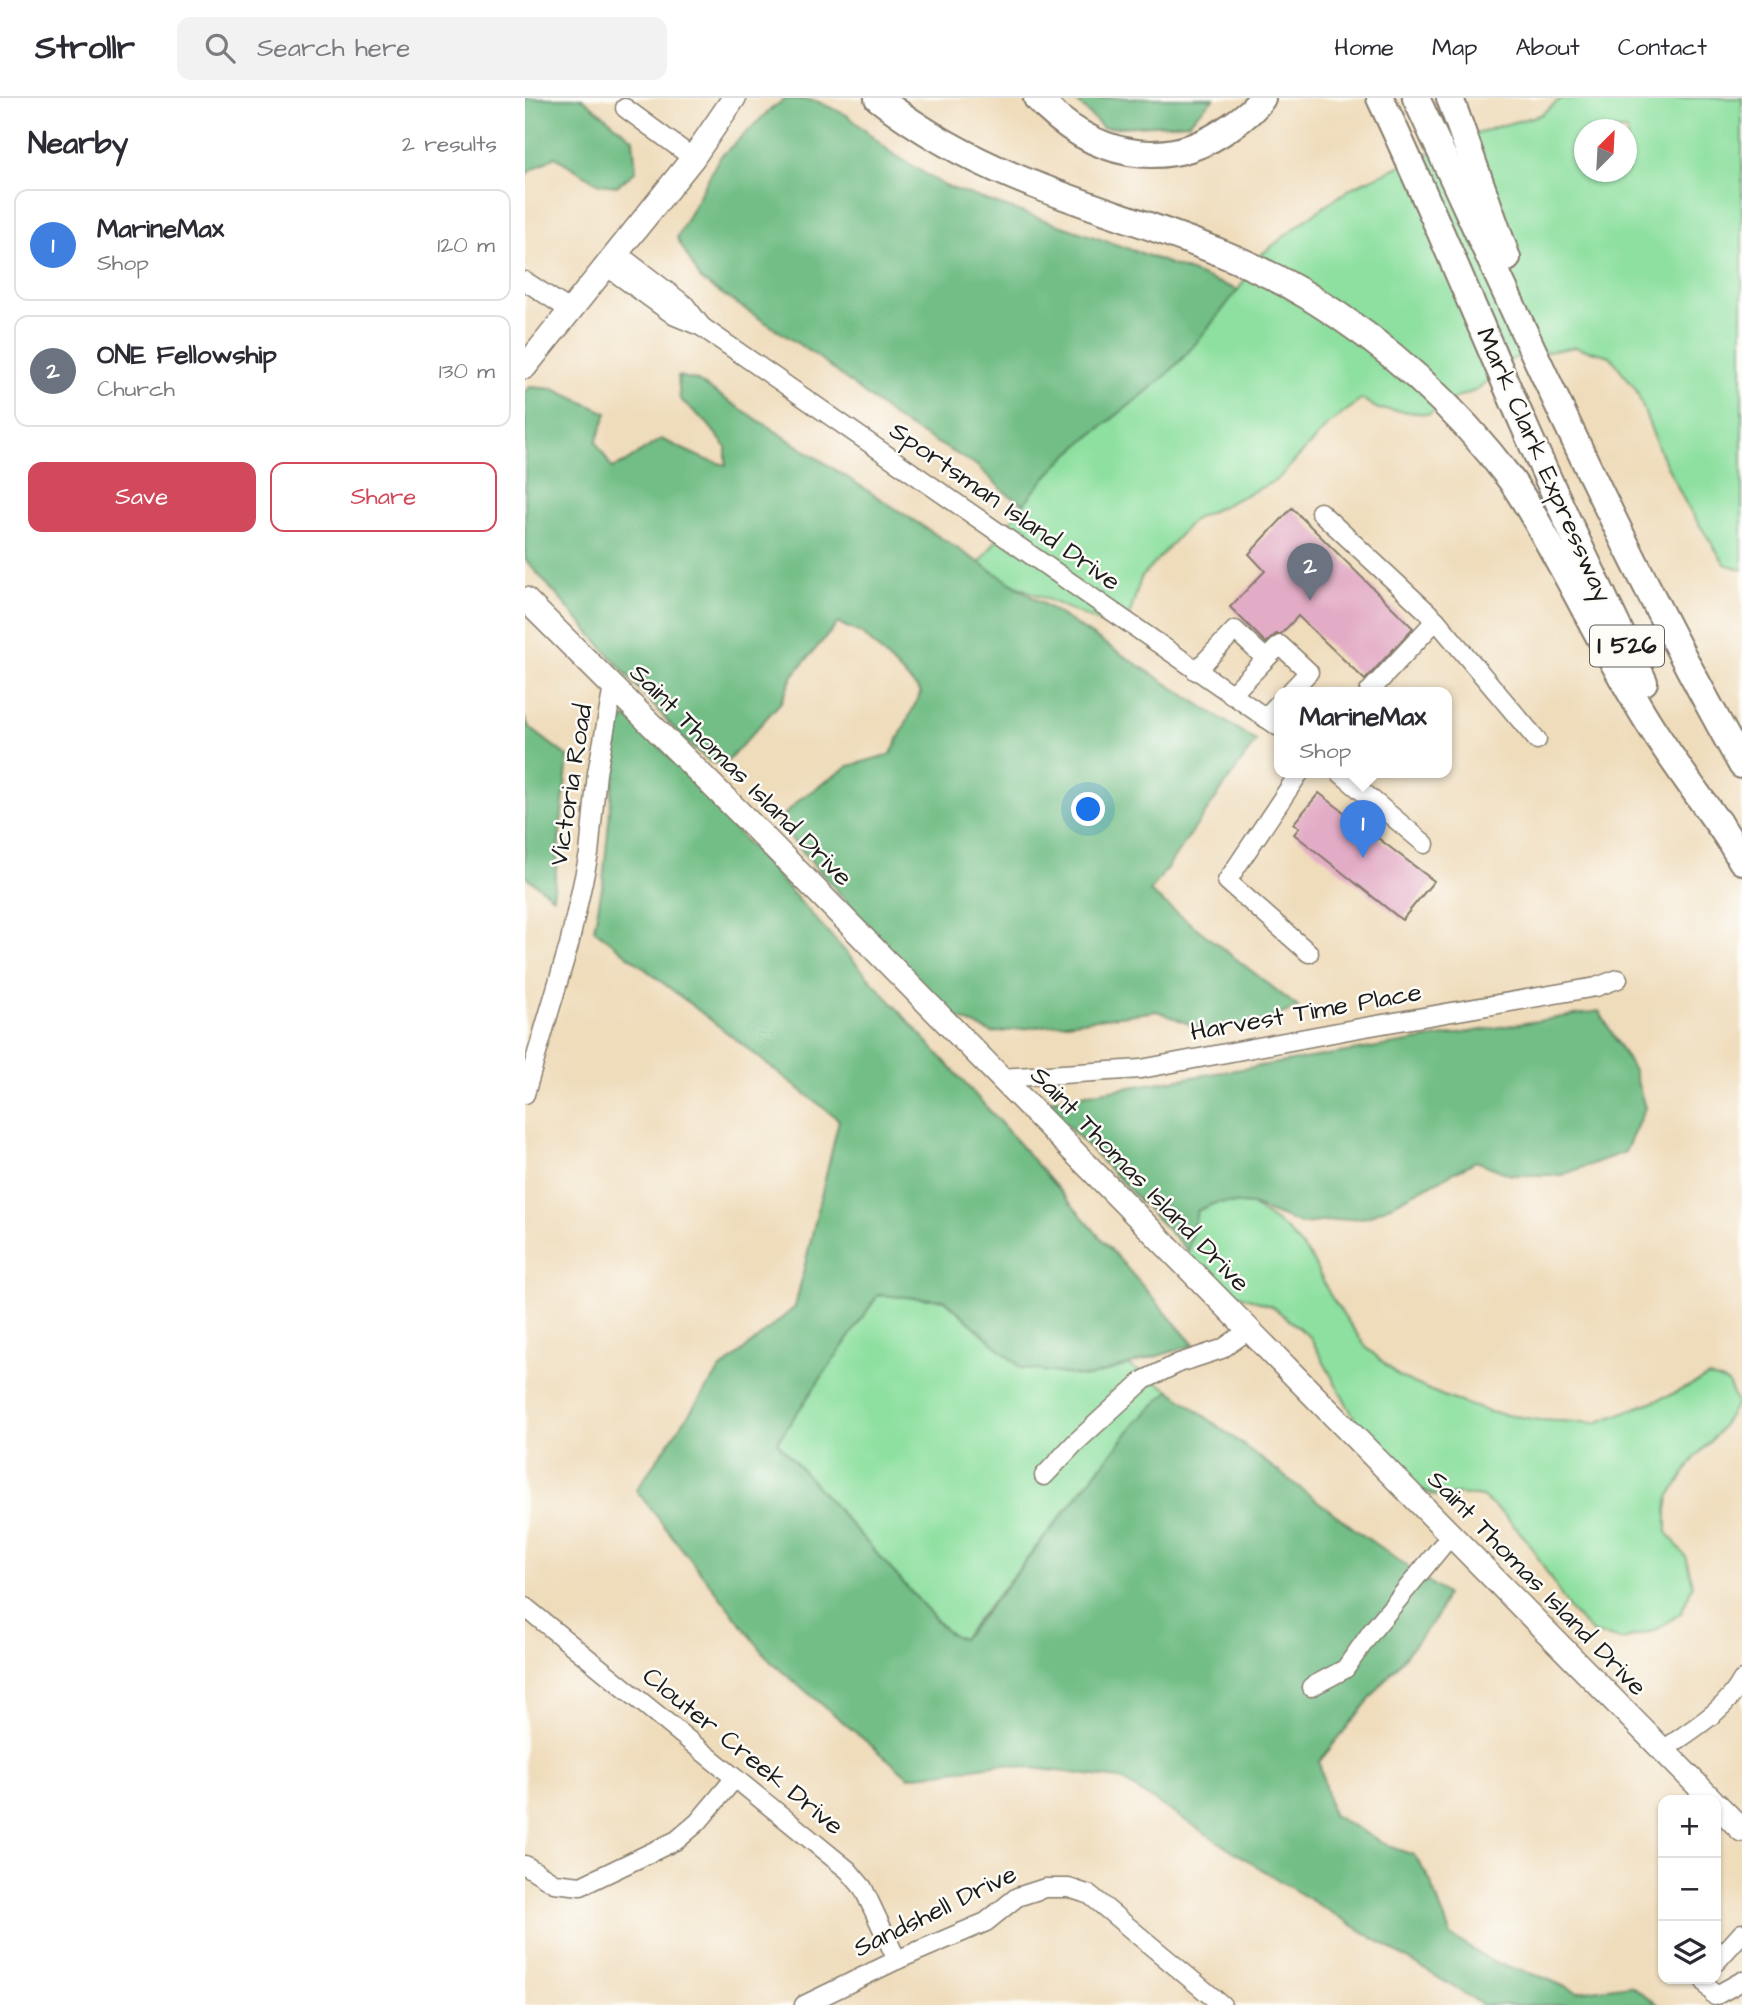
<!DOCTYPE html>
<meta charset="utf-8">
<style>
body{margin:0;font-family:"Architects Daughter",sans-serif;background:#f2f2f3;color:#2b2b33}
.controls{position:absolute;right:21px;bottom:21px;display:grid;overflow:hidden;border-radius:14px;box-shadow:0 2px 5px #0004}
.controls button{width:63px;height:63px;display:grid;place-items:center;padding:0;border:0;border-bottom:2px solid #e1e1e2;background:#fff;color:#2b2b33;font:35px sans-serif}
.compass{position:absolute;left:1049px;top:21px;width:63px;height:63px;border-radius:50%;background:#fff;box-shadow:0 2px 5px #0004;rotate:24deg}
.you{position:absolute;left:564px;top:712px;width:24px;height:24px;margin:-18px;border:5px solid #fff;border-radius:50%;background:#1a73e8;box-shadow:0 0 0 10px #1a73e833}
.badge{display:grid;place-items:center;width:46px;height:46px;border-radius:50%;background:#d1495b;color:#fff;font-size:23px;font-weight:700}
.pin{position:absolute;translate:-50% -58px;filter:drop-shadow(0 2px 4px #0008)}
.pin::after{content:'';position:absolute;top:37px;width:24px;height:21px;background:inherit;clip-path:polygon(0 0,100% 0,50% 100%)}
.popup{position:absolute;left:749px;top:589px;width:178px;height:91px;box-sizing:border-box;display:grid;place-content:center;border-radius:14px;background:#fff;filter:drop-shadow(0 2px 5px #0005);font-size:23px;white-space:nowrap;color:#7c7c81}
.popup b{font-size:26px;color:#2b2b33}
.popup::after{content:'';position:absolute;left:50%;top:100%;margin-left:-14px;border:14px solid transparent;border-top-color:#fff}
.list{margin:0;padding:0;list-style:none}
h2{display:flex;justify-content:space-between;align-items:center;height:91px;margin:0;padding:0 28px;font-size:30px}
h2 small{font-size:23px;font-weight:400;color:#7c7c81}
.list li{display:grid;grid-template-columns:46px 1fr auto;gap:21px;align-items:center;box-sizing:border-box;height:112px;margin:0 14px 14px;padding:0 14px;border:2px solid #e1e1e2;border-radius:14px}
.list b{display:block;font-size:26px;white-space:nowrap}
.list p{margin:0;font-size:23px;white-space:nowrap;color:#7c7c81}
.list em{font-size:23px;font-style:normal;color:#7c7c81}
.actions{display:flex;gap:14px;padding:21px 28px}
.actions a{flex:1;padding:16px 0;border:2px solid #d1495b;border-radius:14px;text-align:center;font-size:24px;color:#d1495b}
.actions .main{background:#d1495b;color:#fff}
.icon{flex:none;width:38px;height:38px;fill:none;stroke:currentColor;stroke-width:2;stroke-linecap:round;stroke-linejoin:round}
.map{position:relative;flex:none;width:1217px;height:1907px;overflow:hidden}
header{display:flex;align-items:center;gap:42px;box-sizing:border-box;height:98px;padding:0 35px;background:#fff;border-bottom:2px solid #e1e1e2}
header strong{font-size:33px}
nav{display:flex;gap:38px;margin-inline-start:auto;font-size:24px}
.search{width:490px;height:63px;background:#f2f2f3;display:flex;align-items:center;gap:18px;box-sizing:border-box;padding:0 24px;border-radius:14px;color:#7c7c81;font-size:26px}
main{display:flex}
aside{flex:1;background:#fff}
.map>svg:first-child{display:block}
.green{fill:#8ee0a0;stroke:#557e5e;stroke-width:2;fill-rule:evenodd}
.forest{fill:#72be86;stroke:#476d51;stroke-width:2}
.building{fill:#e3acc6}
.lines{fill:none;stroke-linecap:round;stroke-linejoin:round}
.minor-casing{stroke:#867c6c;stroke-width:21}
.major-casing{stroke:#867c6c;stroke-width:26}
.highway-casing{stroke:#867c6c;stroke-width:30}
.minor{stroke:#fff;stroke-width:18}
.major{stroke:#fff;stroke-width:23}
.highway{stroke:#fff;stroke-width:26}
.labels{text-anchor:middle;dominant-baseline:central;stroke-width:5;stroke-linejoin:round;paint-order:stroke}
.shield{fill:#fdfcf7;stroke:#605f5e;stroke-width:2}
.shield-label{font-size:24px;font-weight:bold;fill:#1c1c1c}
.street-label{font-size:26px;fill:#1c1c1c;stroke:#fdfcf7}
</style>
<header>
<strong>Strollr</strong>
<div class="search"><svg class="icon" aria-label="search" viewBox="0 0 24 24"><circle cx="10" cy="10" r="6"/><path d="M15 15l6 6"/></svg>Search here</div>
<nav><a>Home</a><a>Map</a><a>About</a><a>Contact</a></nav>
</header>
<main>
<aside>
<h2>Nearby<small>2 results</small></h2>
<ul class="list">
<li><span class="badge" style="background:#3f7fe0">1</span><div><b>MarineMax</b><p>Shop</p></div><em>120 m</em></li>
<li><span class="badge" style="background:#6b7280">2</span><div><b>ONE Fellowship</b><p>Church</p></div><em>130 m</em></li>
</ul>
<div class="actions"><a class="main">Save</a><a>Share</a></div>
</aside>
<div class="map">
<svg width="1217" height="1907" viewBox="0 0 1217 1907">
<rect width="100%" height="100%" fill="#fdfcf7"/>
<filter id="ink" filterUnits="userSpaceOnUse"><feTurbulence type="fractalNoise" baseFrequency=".0143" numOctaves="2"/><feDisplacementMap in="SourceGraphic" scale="14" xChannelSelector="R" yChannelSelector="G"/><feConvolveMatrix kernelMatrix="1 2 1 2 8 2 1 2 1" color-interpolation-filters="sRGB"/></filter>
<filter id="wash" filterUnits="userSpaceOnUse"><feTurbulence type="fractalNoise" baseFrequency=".00686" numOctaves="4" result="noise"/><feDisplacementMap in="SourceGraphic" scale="28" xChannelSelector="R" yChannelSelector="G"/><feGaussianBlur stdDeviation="1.57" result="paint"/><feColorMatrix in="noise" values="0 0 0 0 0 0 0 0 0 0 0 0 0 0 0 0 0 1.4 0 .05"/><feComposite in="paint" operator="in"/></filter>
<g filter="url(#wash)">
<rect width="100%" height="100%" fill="#efdcbb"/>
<g class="green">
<path d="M1037,0H1217V472L1200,466L1161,406L1135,354L1111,292L1085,258L1050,249L989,260L952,292L933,299L904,316L853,311L837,301L803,327L752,382L668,422L616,480L599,535L451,470L516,382L552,347L640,278L713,192L737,156L784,119L828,89L919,48L971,29L1015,17ZM1060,32H1102V74H1060Z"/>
<path d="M692,1104L727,1107L761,1131L786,1159L805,1197L841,1249L875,1279L918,1298L964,1314L1015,1322L1071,1325L1150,1295L1184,1278L1203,1285L1212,1305L1192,1336L1169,1361L1144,1399L1142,1412V1434L1161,1459L1168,1487L1156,1515L1131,1532L1097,1542L1068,1535L1045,1512L1002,1442L979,1417L957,1399L933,1396L915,1399L892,1391L838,1336L785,1239L748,1209L692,1189L662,1160L672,1113Z"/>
<path d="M353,1197L420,1202L496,1270L563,1279L603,1267L645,1292L610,1326L437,1541L422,1534L252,1344Z"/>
</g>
<g class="forest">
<path d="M0,0H57L108,41L111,73L92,88L74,86L30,59L3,74L0,79Z"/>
<path d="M262,0L291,3L322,17L365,54L420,88L616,155L713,192C690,221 667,253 639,279C589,323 539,350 499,406L481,395L451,367L375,324L293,259L176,182L152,140L194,60L246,11Z"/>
<path d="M548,0H689L663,25L578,30Z"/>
<path d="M153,278L171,282L731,643L625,794L773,909L738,924L679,932L632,913L467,935L418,913L269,744L253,723L275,701L324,668L366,656L396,594L338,536L313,525L268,577L256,604L200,666L187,665L160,643L0,461V293L5,289L29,291L82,315L71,344L87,370L99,365L136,341L179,361L201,367V349L182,325L155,301Z"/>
<path d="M101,619L125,638L473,1022L669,1247L563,1279L496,1270L420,1202L353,1197L252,1344L422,1534L437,1541L459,1516L610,1326L645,1292L839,1438L921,1496L913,1517L794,1664L807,1717L866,1749L889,1757L905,1782L926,1838L968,1864L1020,1880L1052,1894L1105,1887L1134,1907H958L763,1788L595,1681L476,1666L384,1679L246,1564L111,1392L194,1273L270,1209L314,1022L69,831L78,785L93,629Z"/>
<path d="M0,621L5,630L43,659L28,799L0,778Z"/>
<path d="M1074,913L1109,973L1120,1010L1100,1054L1037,1077H986L951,1063L843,1119L776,1126L727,1107L692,1104L672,1113L663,1153L519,1003Z"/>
</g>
<g id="blocks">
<g class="building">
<path d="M767,410L888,530L840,582L773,518L756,536H751L741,545L705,509L740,473L724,456Z"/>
<path d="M794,695L909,783L877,822L769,736L774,730L768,726Z"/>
</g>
</g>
</g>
<g filter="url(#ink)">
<use href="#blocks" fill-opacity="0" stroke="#867c6c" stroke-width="2"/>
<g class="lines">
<defs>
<g id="minor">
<path d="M100,10L168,60"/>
<path d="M92,155L160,207L177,229"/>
<path d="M81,168L150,218L177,229L754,629"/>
<path d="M0,183L46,213"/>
<path d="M795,414L911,522"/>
<path d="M671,573L710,532L741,561L755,547L784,574L765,594"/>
<path d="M844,594L911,522L1012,642"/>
<path d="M706,597L741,561"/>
<path d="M740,620L754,605"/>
<path d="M775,674L702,783L784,855"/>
<path d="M814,674L900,746"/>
<path d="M476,980L616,971L829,931L1071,889L1093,881"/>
<path d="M0,996L44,847L64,756L72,675L88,589"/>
<path d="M519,1378L549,1346L619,1282L654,1265L697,1251L724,1232"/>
<path d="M0,1509L323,1772L338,1790L372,1862"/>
<path d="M786,1589L820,1571L847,1533L926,1437"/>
<path d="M1137,1653C1164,1633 1201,1613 1217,1582"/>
<path d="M0,1767L29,1785L56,1788L152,1742L173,1724L210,1680"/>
<path d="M1191,1864L1217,1835"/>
<path d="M1178,1881L1190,1898L1217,1883"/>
<path d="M279,1907L372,1862L461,1824L492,1799L520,1790H544L565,1797L697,1907"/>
</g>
<g id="major">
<path d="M0,269L168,60L209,0"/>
<path d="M0,501L236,736L1187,1702"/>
<path d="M1191,1706L1217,1732"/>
</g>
<g id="highway">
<path d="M353,0C394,32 442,59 490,79C587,120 692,143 783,198C862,246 931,309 986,382C1003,406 1017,433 1031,458C1062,514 1091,573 1125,627C1149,665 1176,701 1202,738"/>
<path d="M512,0C565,57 639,77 705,29C717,21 729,12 737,0"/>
<path d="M855,0C906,107 950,216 998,325C1036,412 1078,498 1119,584"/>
<path d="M891,0C995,224 1095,451 1217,667"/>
<path d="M925,0L982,160"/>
<path d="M1193,723L1217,763"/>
</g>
</defs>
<use href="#minor" class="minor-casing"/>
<use href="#major" class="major-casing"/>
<use href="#highway" class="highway-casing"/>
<use href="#minor" class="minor"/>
<use href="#major" class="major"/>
<use href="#highway" class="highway"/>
</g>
</g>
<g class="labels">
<rect class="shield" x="1065" y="527.5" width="74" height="41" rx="5"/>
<g class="shield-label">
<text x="1102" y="548">I 526</text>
</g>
<g class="street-label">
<text transform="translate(1019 367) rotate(66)">Mark Clark Expressway</text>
<text transform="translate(480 408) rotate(35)">Sportsman Island Drive</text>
<text transform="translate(216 677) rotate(45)">Saint Thomas Island Drive</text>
<text transform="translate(46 687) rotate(-81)">Victoria Road</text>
<text transform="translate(781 914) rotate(-10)">Harvest Time Place</text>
<text transform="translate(615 1081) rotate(46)">Saint Thomas Island Drive</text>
<text transform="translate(1012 1485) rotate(46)">Saint Thomas Island Drive</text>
<text transform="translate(218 1653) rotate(39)">Clouter Creek Drive</text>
<text transform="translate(410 1813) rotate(-26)">Sandshell Drive</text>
</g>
</g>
</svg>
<div class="controls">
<button>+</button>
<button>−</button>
<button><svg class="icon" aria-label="layers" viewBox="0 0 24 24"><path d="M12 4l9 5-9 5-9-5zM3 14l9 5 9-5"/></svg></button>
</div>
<svg class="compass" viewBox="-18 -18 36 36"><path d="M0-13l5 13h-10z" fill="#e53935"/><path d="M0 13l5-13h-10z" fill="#7c7c81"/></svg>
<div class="you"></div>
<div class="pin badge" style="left:838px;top:760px;background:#3f7fe0">1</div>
<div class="popup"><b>MarineMax</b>Shop</div>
<div class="pin badge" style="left:785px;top:503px;background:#6b7280">2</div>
</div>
</main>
